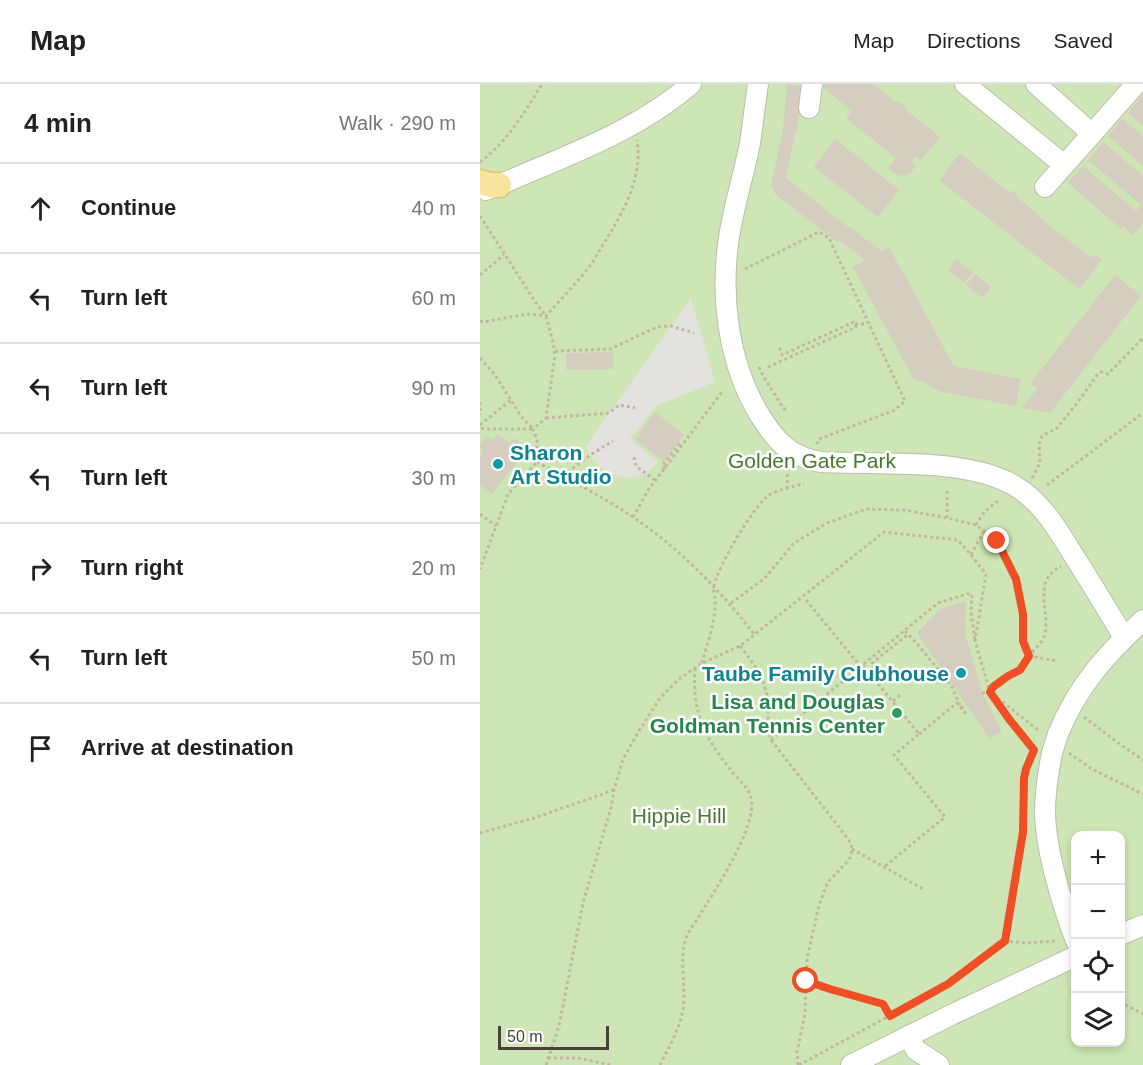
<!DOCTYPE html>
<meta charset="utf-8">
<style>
body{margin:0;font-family:Arial,sans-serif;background:#f6f6f6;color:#222}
.controls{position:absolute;right:18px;bottom:18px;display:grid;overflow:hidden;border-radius:12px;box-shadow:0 3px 9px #0003}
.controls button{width:54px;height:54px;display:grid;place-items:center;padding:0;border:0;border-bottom:2px solid #e0e0e0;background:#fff;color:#222;font:30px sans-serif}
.scale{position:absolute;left:18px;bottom:15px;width:111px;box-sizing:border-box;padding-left:6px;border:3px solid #484338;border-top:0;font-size:16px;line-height:21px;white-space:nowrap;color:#484338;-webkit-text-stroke:4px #fff;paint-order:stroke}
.stop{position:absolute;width:18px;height:18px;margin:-14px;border:4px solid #f04f26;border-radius:50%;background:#fff}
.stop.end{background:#f04f26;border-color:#fff;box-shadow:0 2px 6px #0008}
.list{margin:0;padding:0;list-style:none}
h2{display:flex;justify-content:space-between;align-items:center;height:78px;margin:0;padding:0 24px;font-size:26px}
h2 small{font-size:20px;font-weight:400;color:#767676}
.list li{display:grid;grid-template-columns:39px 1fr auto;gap:18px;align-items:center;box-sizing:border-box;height:90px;padding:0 24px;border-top:2px solid #e0e0e0}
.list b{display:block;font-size:22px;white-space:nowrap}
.list em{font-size:20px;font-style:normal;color:#767676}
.icon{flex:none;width:33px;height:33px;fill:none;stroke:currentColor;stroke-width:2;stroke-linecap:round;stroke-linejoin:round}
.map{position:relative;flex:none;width:663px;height:981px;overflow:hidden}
header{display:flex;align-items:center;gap:36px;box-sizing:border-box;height:84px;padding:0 30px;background:#fff;border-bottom:2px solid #e0e0e0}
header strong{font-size:28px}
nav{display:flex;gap:33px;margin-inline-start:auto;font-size:21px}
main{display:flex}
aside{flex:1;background:#fff}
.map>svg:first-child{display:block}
.green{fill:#cee6b5;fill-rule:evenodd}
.parking{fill:#e3e2de}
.building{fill:#d5cec0}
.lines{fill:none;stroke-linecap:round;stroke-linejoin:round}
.minor-casing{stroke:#c0baad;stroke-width:22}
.major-casing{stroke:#dfc36e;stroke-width:27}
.path{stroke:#c1b79f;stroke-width:3;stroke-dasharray:3 3;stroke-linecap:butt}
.minor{stroke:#fff;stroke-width:20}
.major{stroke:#f9e49e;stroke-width:24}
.minor-bridge-casing{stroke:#c0baad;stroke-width:22;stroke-linecap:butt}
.minor-bridge{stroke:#fff;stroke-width:20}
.route{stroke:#f04f26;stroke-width:8}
.culture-dot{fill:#0f9aa8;stroke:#fff;stroke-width:2}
.leisure-dot{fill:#2e9e5b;stroke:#fff;stroke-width:2}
.labels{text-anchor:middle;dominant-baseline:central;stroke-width:5;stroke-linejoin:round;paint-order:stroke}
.culture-label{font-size:21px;font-weight:bold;fill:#0d838f;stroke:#fff;text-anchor:start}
.park-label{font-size:21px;fill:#46782e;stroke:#fff}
.leisure-label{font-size:21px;font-weight:bold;fill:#27864d;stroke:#fff;text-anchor:end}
</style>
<header>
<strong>Map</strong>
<nav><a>Map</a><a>Directions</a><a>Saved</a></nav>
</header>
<main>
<aside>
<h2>4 min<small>Walk · 290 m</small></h2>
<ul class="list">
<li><svg class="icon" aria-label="ahead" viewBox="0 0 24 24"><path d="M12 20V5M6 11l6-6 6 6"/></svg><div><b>Continue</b></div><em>40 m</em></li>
<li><svg class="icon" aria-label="left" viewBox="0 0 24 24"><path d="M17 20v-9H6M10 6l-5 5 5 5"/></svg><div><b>Turn left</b></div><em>60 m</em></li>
<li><svg class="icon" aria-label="left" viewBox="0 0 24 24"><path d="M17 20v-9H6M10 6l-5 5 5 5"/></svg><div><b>Turn left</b></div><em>90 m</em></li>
<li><svg class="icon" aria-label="left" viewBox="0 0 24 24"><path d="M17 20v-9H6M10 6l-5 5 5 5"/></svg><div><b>Turn left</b></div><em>30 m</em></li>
<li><svg class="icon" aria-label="right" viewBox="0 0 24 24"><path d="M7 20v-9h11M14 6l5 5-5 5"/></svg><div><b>Turn right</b></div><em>20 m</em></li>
<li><svg class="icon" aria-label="left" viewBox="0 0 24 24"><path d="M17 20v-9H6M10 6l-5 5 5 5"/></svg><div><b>Turn left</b></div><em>50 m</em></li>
<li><svg class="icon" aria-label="arrive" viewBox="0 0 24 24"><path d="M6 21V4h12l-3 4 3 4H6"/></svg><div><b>Arrive at destination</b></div></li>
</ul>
</aside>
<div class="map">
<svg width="663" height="981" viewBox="0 0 663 981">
<rect width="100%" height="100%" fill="#f4f2ea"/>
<path class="green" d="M0,0H663V981H0ZM596,752H640V958H596Z"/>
<path class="parking" d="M211,214L235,298L176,322L150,355L178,378L167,390L149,394L130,390L115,378L105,363Z"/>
<g class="building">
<path d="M307,0L322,2L317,47L316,46L306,94L369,144L370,143L401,167L409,163L474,282L541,295L536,322L458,307L445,298L434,296L373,183L385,176L359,156L358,159L293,108L294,106L291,101L303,45Z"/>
<path d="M339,0H393L417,19L418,17L427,25L426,26L460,53L441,76L436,72L431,78L436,82L429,91L427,89L424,93L421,90L419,92L408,84L416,74L366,34L372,27Z"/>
<path d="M663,11V42L648,29Z"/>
<path d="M642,35L663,52V82L628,52Z"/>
<path d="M355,55L419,106L398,133L334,83Z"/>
<path d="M623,58L663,92V139L653,151L643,142L641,145L588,99L603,82L656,127L661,121L608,76Z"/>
<path d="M480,69L530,109L532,106L537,110L536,112L561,133L560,134L611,174L614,170L622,176L599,205L459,96Z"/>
<path d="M476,175L493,189L484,199L468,186Z"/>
<path d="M495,190L511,203L502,214L486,201Z"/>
<path d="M635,191L661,212L570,329L542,324L557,305L550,300Z"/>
<path d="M133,268V285L86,286V269Z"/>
<path d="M175,328L204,351L184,378L156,356L160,351L159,349Z"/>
<path d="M17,350L30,359L34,354L48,364L12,410L0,401V373L3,369L1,367L0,360L4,355L10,354L13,356Z"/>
<path d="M486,517L485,549L502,608L522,648L509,654L437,549L460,525Z"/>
</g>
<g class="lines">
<defs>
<g id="minor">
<path d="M278,0C275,20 273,39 270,59C264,90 254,121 249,153C240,212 248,278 279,330C295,356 309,373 341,378C397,381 487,373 535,402C562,418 578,446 594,472C611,499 628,526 644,554"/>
<path d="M485,0L584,81"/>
<path d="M556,0L612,50"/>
<path d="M329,24L332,0"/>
<path d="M565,103L656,0"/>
<path d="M6,106L19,101C85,72 156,48 211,0"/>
<path d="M578,650C598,601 626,571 663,536"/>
<path d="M572,669C568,689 565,709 565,729C566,767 582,821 596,857"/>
<path d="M640,851L663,841"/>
<path d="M428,952L436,966L459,981"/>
<path d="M371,981L473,930L596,872"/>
</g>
<path id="major" d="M0,98L11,101H19"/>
</defs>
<use href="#minor" class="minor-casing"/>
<use href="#major" class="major-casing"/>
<g class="path">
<path d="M0,78C28,57 44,29 62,0"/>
<path d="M0,132L58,222L66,232L73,258L75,271L66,334L53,345L57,356V378L28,410L0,485"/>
<path d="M265,185L339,148L349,154L425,317L415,326L339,355L337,360"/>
<path d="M0,191L24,171"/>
<path d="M0,237L3,238L48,230L66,232C80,216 96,200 109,183C115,175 120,165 126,156C144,126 163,93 157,56"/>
<path d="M375,240H384L388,238"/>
<path d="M75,267L130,265L177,243L191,242L214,249"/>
<path d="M0,274L15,291L41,332L53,345H6L0,344"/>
<path d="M279,283L283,292L304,325L308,324"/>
<path d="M288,283L376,243L374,238L302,271L300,265L297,266"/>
<path d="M0,318V331"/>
<path d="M66,334L129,329L139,321L155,324"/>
<path d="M0,341L31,316"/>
<path d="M154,373L156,382L176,397"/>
<path d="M57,378C88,395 123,413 153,433C199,464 240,506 274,550"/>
<path d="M185,385L182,382L200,359L198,358"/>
<path d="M83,392L110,371L133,357"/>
<path d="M552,394L560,379L559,360L562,352L577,344L598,318L617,291L621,288L628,290L663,254"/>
<path d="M567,401L663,329"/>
<path d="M307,405L308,382"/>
<path d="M467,407V434"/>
<path d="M0,430L16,442"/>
<path d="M153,433L169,405L242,308"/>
<path d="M496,441L505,427L518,417"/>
<path d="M491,471L506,490L495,557L510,608L529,635L555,668"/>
<path d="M326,516L381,583"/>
<path d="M251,519L284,495L314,459L347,439L386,425L424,426L467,434L496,441L517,457L536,495L543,530V557L549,572C554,566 561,560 564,553C572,527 550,499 581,482"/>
<path d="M425,547L439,562L472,603L481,624L486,620"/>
<path d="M260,562C275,581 287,597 288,622C288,635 287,643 291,656L362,747L370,758L372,765L371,771L369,776L348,798L339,821L327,875L326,897L403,920L410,932"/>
<path d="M222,579C227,561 235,539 235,521C236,515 233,508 234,502C237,484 274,421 289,411C298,406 314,402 324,400"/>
<path d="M383,581L439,650L414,671L465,733L404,783"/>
<path d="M398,585L396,587L391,580L427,551"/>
<path d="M510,608L513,603L528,592L540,586L549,572L577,577"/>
<path d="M502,609L510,608L558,646"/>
<path d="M413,617L420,611"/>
<path d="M604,633L641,661L663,676"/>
<path d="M439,650L477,619L487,631"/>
<path d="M291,656L458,519L487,510H492L491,527L495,557"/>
<path d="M589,669L612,685L663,710"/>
<path d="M0,749L54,734L134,706"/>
<path d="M372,765L445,806"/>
<path d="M525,857L543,748L544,694L546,685L554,666"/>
<path d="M640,918L663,930"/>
<path d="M68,974H98L131,981"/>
<path d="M66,981L79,942L103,819L131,724L134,706L143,675L159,647L180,614L198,596L222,579L260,562L404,448L478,456L491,471L504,447"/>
<path d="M180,981C191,959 204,938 204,913C204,893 200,873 206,854C209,847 214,840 218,834C233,809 278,743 271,714C269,703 256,694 250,685C224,653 212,627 215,585"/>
<path d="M318,981L317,968L325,930L326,897"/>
<path d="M319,981L468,900L525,857L547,859L575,857"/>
</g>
<use href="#minor" class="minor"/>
<use href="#major" class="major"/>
<defs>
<path id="minor-bridge" d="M572,669L578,650"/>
</defs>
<use href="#minor-bridge" class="minor-bridge-casing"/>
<use href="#minor-bridge" class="minor-bridge"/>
</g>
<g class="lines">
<path class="route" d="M326,897L350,905L403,920L410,932L468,900L525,857L543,748L544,694L546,685L554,666L529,635L510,608L513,603L528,592L540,586L549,572L543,557V530L536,495L517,457"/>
</g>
<g class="culture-dot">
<circle cx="18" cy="380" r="6"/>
<circle cx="481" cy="589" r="6"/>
</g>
<circle class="leisure-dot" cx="417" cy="629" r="6"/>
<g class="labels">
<g class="culture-label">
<text x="30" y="368">Sharon<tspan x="30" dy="24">Art Studio</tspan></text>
<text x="469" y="589" text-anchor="end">Taube Family Clubhouse</text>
</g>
<g class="park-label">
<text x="332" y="376">Golden Gate Park</text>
<text x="199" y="731">Hippie Hill</text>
</g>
<g class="leisure-label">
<text x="405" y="617">Lisa and Douglas<tspan x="405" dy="24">Goldman Tennis Center</tspan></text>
</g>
</g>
</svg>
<div class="controls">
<button>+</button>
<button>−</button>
<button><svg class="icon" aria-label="locate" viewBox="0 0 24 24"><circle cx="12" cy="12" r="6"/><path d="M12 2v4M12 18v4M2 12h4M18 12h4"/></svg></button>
<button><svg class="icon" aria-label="layers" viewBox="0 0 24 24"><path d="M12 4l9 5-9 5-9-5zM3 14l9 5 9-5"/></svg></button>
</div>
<div class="scale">50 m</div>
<div class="stop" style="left:326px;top:897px"></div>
<div class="stop end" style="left:517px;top:457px"></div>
</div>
</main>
